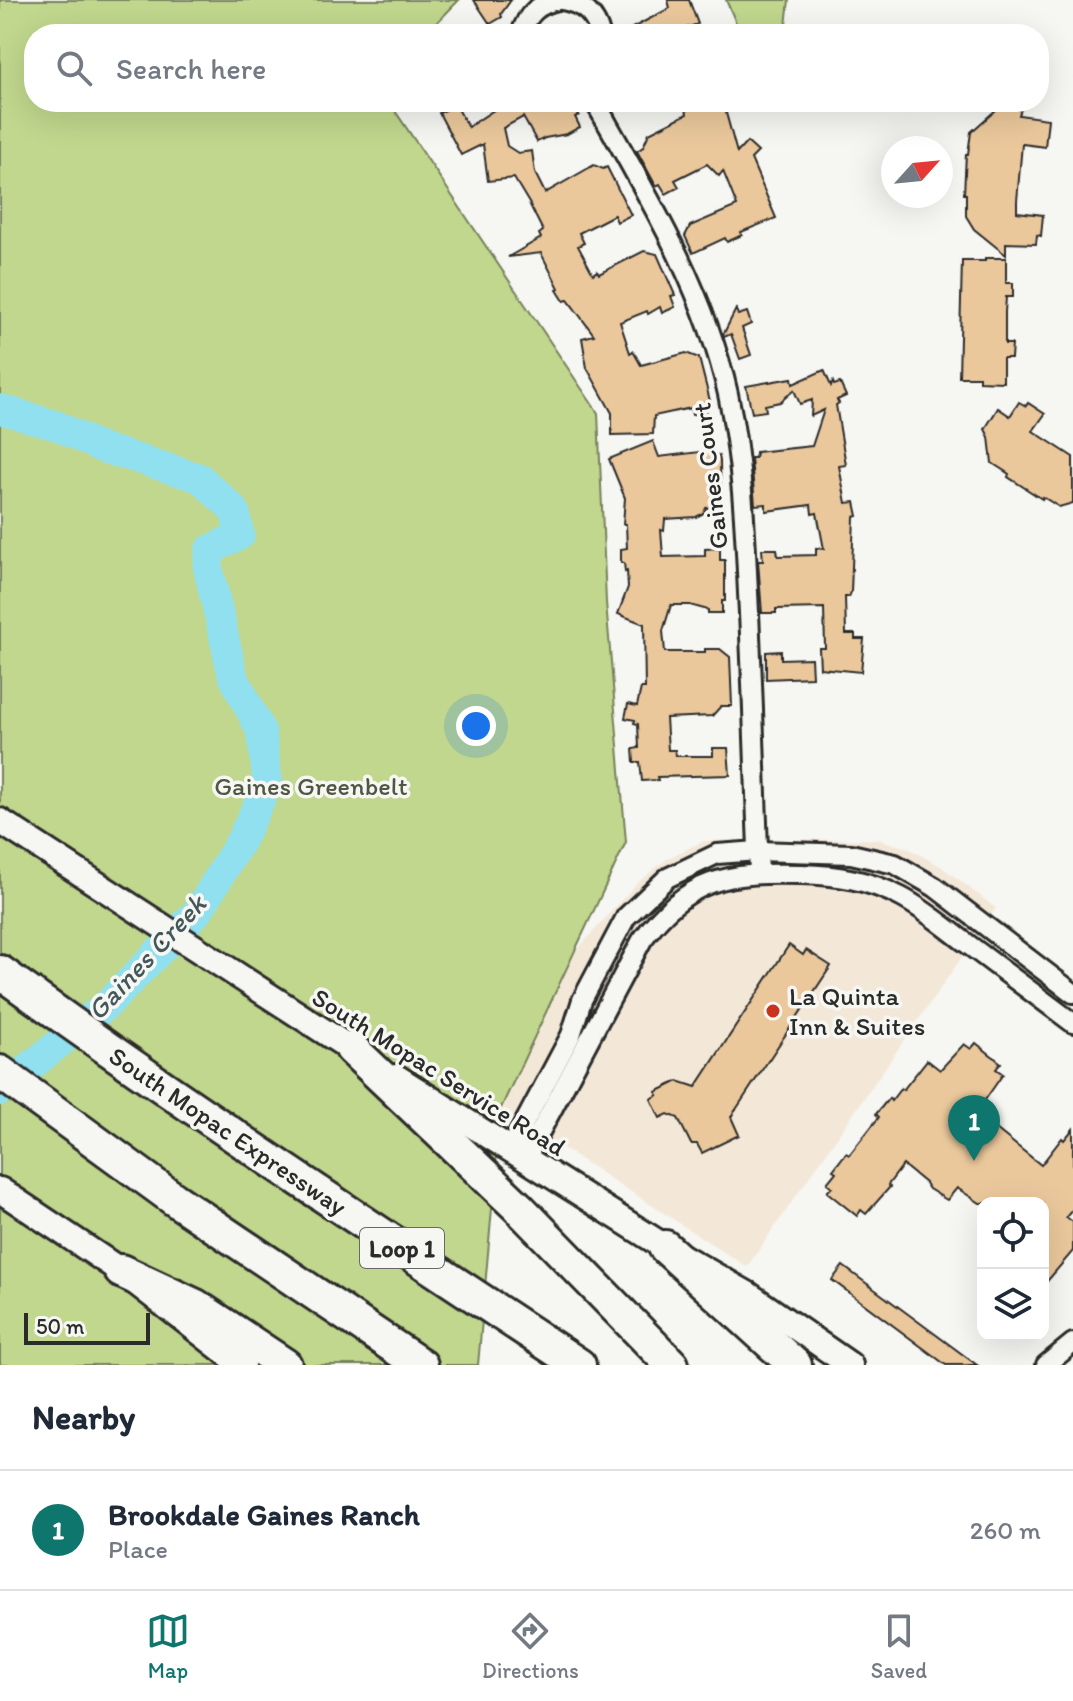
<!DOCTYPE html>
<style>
body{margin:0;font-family:Itim,sans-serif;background:#f6f6f7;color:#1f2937}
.controls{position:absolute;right:24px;bottom:24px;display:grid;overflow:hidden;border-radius:16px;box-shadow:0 8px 32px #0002}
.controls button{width:72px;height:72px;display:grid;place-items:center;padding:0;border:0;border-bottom:2px solid #e0e1e3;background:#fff;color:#1f2937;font:40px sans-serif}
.compass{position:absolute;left:881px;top:136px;width:72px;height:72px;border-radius:50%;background:#fff;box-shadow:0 8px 32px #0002;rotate:63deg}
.scale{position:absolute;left:24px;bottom:20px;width:126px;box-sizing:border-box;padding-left:8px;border:4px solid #2b2b2b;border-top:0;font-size:22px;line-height:28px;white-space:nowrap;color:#2b2b2b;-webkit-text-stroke:6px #f6f6f2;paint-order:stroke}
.you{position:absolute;left:476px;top:726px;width:28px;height:28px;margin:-20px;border:6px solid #fff;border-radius:50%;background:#1a73e8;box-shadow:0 0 0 12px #1a73e833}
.badge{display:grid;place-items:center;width:52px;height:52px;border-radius:50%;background:#0f766e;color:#fff;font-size:26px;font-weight:700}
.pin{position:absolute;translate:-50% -66px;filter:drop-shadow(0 2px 4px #0008)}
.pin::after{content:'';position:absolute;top:42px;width:28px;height:24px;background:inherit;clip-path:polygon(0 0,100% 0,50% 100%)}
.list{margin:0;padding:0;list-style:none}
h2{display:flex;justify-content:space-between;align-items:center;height:104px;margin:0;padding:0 32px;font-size:34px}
h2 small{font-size:26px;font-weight:400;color:#747a83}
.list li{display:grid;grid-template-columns:52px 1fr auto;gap:24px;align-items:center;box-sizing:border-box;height:120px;padding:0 32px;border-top:2px solid #e0e1e3}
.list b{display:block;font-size:30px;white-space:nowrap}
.list p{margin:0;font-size:26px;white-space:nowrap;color:#747a83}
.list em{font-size:26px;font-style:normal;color:#747a83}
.icon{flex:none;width:44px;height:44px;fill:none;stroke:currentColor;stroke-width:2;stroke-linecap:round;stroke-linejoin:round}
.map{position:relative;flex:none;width:1073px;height:1365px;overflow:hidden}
.search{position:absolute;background:#fff;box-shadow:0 8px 32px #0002;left:24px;right:24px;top:24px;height:88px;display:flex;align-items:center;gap:20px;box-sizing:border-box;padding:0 28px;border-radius:32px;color:#747a83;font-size:30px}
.sheet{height:224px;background:#fff}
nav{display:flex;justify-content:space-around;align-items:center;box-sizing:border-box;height:112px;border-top:2px solid #e0e1e3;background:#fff;font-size:22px;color:#747a83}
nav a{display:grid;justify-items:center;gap:4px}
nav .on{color:#0f766e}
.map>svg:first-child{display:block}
.built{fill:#f3e8d8}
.green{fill:#c0d78d;stroke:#76815c;stroke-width:2}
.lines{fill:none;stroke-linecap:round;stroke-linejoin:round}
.river{stroke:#91e0ef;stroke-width:30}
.building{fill:#ebc89c;stroke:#2b2b2b;stroke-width:2}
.street-casing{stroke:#2b2b2b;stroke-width:24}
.secondary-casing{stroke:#2b2b2b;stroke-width:30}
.highway-casing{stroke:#2b2b2b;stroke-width:38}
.street{stroke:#f6f6f2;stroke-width:18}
.secondary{stroke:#f6f6f2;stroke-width:24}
.highway{stroke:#f6f6f2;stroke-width:32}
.poi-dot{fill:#c8321e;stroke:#f6f6f2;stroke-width:3}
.labels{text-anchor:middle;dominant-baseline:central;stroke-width:7;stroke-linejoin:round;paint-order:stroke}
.shield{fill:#f6f6f2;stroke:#686867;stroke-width:2}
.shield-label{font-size:24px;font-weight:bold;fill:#2b2b2b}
.street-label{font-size:26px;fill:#2b2b2b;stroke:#f6f6f2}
.park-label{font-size:26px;fill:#505644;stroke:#f6f6f2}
.poi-label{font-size:26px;fill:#2b2b2b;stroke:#f6f6f2;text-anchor:start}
.water-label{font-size:28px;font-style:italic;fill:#44585c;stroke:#f6f6f2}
</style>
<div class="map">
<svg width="1073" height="1365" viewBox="0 0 1073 1365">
<rect width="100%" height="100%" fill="#f6f6f2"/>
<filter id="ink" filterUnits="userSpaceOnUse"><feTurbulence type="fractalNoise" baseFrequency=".0125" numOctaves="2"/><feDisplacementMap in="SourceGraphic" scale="16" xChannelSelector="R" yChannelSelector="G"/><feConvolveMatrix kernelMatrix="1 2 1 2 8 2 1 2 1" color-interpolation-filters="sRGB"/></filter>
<g filter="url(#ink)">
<path class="built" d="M877,839L908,848L942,867L996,908L747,1267L501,1108L576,951L636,884L668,858L704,841Z"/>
<g class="green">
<path d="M0,0H459L426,34H34V102H389L598,413L606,602L626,842L501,1108L478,1365H0Z"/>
<path d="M726,0H789L785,34H741Z"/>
</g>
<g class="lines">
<path class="river" d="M0,409L58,426L99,447L200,478L235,511L240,535L210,550L208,568L233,676L261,731L268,784L241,840L199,910L110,1002L0,1091"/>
</g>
<g class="building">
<path d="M474,0H511L501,14L502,17L490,24Z"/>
<path d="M668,0H689L698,24L668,34H621L670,8Z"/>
<path d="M506,102H571L579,115L575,117L580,127L567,134L545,138L537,142L523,117L503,128L507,146L518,153L532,151L535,173L545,193L594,165L603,169L607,167L631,215L617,222L614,215L579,233L584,243L578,246L593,274L597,271L599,274L644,251L657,254L675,295L671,296L675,307L662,313L660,307L648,314L647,311L620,322L630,353L633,351L641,365L686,353L699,358L710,401L704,402L707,413L692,415L691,408L654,416L653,434L612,435V413L587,368L582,338L594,335L568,300L564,301L557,290L559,288L541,253L508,257L541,238L539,234L543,231L529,203L514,178L488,181L483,144L461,155L439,113L456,105L468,127Z"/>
<path d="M685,102H723L737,153L747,142L758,152L751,159L776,218L741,232L742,235L727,242L725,238L693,253L685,236L690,226L737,206L723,171L719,176L707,164L675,180L679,187L666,194L660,184L656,186L637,151L643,147L649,133L687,114Z"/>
<path d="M997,109H1021L1019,115L1048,119L1045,147L1022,144L1017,201V212L1043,215L1041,236L1037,235L1036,244L1006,243V255L974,229L966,216V194H964L966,154H968L971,132Z"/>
<path d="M985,258H1006V283H1013V297H1006L1005,312V344H1012L1011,358H1003V382L979,381V377H959L962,261H985Z"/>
<path d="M736,309L738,315L747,312L751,324L742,328L751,355L740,359L731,334L724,337L723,335Z"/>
<path d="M824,370L831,386L833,382L834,385L840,383L846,396L837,400L839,403L836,405L846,465L839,466L846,503L855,502L858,516L854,517L851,592L849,597H845L846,634H855V639H864L861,672L820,668L819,648H825L824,608L776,609V613H762L758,561H763L762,549H777L778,556L816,555V548L824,549L817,513L812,514L811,505L766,511V504L755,505L751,458H755L756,452L812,446L824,410L811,416L812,400L800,404L794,390L780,402L765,405L766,411L752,413L746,386L792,378L793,384Z"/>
<path d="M1019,402L1026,406L1028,403L1045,414L1033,431L1073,457V503L1059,507L1043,497L1042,499L1008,477L1009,474L992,463L989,437L985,429L998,408L1010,416Z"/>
<path d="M653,441L659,457L708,451L719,456L720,461L721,506L706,508L704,513L696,517L665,519L664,531L661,530L663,557L705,556V549L720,548V560H725V601H722V613H708V610L690,605H671L663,631L665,652H705V649H720L730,657L732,706H721L712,716L666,718L668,750H675L676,756H713V748H728L730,775L657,777L658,780L642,781L640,762H634L633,749L639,748L638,724L634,723L635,720L625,718L628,704L637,706L641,688H645L644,624L618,614L628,587L627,571L625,572L624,563H621V549L627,548L626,524H623L625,498L609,459Z"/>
<path d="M781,651V659L811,658L812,677L766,679V652Z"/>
<path d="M789,945L803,955L806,950L831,966L731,1117L739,1135L702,1153L697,1144H691L678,1118L668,1114L660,1118L651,1099L658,1095L656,1092L678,1081L696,1087Z"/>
<path d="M976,1043L1001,1063L996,1069L1003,1074L976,1113L1041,1165L1062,1138L1064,1140L1073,1129V1209L1066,1217L1073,1222V1251L1043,1286V1203H980L957,1188L947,1200L929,1189L925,1183L903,1165L888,1185L890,1187L866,1214L861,1210L857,1216L827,1192L832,1187L827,1183L836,1172L833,1170L846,1153L849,1155L879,1117L876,1114L889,1098L891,1101L901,1088L903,1090L927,1060L940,1070L964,1044L971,1049Z"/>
<path d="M843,1266L977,1365H946L832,1280Z"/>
</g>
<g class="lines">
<defs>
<g id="street">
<path d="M562,0C583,4 595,14 600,34"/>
<path d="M521,34C527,14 538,4 558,0"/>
<path d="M595,102C647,194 705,290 728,394C742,459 745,527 748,593C753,687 755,780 759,873"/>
<path d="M510,1150L571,1035L582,1000L626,917L667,878L717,854L758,851L851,854L895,864L935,887L1073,993"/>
<path d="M525,1160L642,940C687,878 728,872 801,874C837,875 869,880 901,897C924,909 945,927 965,942C1001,969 1037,996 1073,1023"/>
<path d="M1046,1365L1073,1343"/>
</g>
<g id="secondary">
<path d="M0,821L365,1058"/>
<path d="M396,1077L665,1247L749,1295L850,1365"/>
<path d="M0,1190L121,1271L242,1365"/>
</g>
<g id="highway">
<path d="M0,972C189,1109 384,1236 579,1365"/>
<path d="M352,1049L518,1207L672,1365"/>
<path d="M0,1072L174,1199L421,1365"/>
<path d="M665,1247L795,1365"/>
<path d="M121,1271L196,1306L285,1365"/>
</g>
</defs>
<use href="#street" class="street-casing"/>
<use href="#secondary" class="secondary-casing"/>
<use href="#highway" class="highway-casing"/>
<use href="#street" class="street"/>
<use href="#secondary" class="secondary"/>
<use href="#highway" class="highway"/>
</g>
</g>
<circle class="poi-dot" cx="773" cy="1011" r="8"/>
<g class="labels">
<rect class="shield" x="360" y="1228" width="84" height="40" rx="6"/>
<g class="shield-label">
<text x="402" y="1248">Loop 1</text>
</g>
<g class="street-label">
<text transform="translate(710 476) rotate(-97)">Gaines Court</text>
<text transform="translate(439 1072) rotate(32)">South Mopac Service Road</text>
<text transform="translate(228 1131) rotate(34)">South Mopac Expressway</text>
</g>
<g class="park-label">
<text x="311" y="786">Gaines Greenbelt</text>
</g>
<g class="poi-label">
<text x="789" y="996">La Quinta<tspan x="789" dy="30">Inn &amp; Suites</tspan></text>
</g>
<g class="water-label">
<text transform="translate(146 957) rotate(-47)">Gaines Creek</text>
</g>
</g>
</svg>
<div class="controls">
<button><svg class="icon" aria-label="locate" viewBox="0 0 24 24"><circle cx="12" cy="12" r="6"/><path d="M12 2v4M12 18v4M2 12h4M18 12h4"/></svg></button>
<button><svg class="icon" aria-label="layers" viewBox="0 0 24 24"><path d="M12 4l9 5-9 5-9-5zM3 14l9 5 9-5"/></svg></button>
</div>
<svg class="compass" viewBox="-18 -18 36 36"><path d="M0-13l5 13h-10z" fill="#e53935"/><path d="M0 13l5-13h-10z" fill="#747a83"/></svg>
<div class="scale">50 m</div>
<div class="you"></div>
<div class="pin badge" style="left:974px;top:1161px">1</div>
<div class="search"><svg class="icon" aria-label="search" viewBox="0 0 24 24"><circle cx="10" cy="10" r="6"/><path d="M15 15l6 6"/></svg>Search here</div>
</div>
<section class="sheet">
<h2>Nearby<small></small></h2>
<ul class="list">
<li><span class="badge">1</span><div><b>Brookdale Gaines Ranch</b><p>Place</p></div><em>260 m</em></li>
</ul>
</section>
<nav>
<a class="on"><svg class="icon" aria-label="map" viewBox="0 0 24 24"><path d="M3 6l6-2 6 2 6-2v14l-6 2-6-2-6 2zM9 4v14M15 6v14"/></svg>Map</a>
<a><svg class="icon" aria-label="directions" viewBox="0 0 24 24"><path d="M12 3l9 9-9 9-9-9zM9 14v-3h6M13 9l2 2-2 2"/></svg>Directions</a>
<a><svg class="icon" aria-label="saved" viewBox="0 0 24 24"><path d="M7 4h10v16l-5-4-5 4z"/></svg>Saved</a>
</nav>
